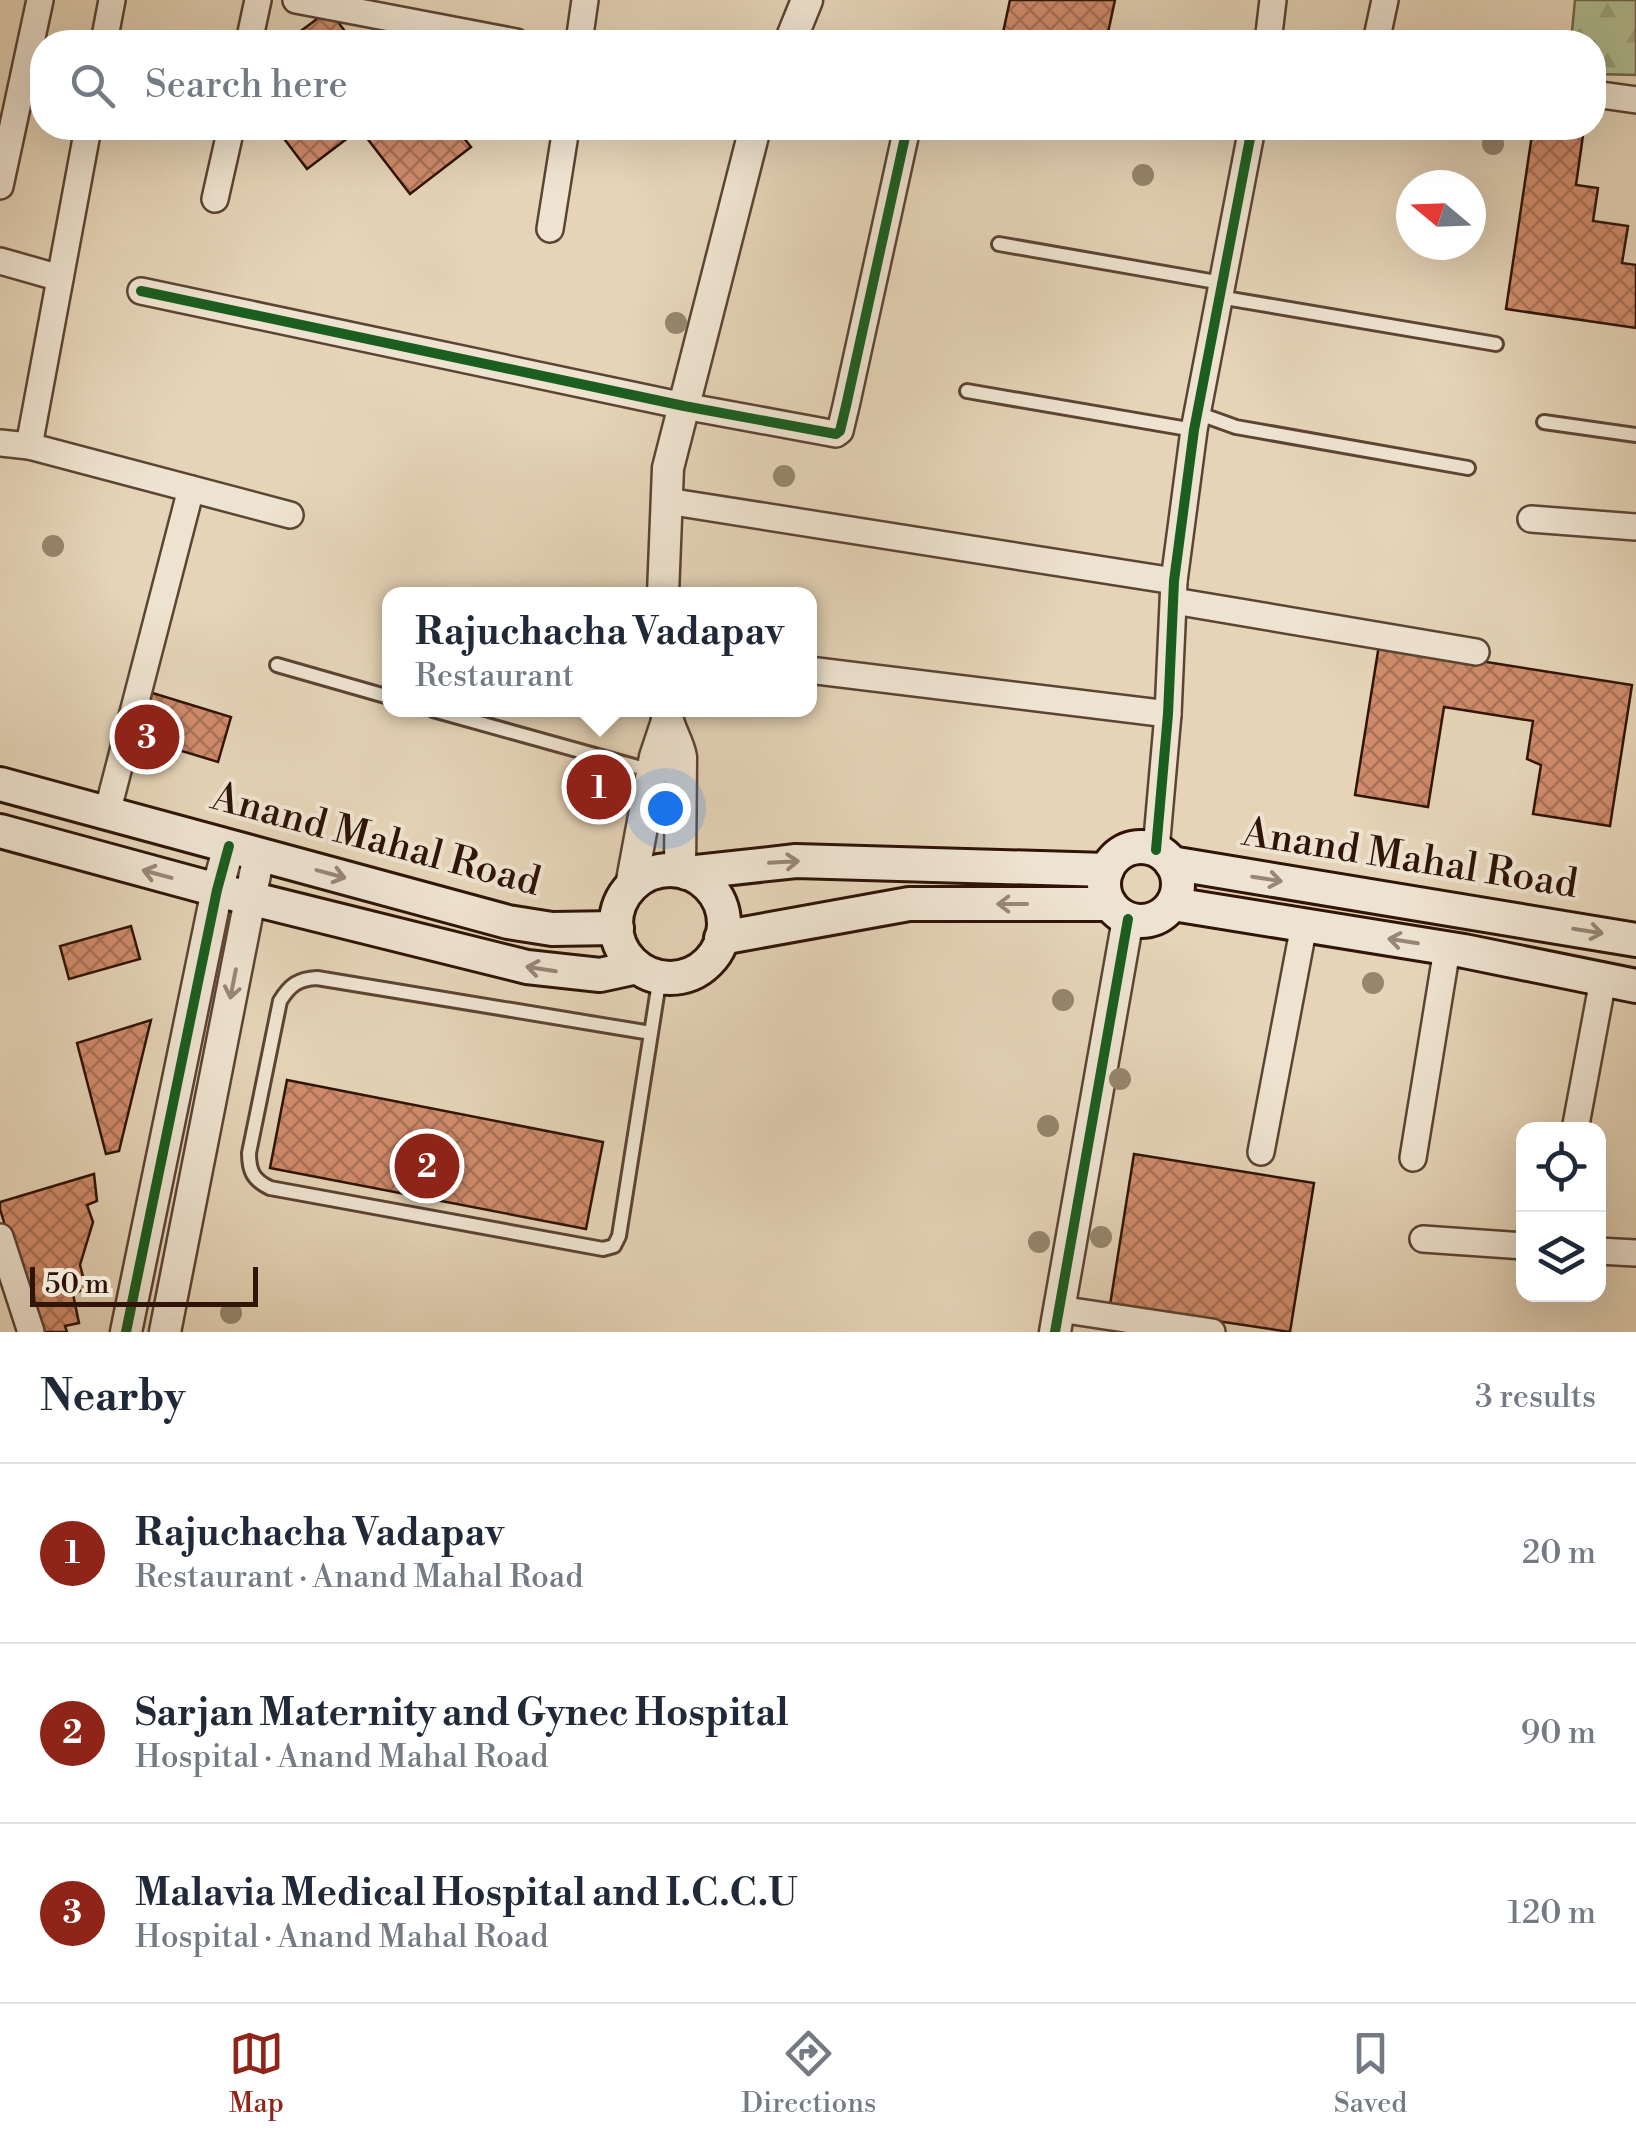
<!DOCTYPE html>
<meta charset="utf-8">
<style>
body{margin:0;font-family:"Libre Bodoni",serif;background:#f6f6f7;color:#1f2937}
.controls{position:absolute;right:30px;bottom:30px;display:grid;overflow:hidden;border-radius:20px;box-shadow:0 10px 40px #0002}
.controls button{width:90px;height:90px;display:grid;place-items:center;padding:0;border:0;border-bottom:2px solid #e0e1e3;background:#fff;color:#1f2937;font:50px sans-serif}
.compass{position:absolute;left:1396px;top:170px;width:90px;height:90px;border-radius:50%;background:#fff;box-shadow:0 10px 40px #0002;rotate:289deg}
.scale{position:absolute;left:30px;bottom:25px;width:228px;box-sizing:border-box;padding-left:10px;border:5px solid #2f1407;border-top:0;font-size:28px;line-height:35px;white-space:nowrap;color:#2f1407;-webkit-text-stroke:8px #eee3d0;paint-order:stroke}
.you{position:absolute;left:665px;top:808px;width:35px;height:35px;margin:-25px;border:8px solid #fff;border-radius:50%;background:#1a73e8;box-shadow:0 0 0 15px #1a73e833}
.badge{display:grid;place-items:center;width:65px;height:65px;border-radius:50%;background:#8f2418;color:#fff;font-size:32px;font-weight:700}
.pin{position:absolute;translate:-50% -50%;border:5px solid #fff;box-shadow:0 2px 10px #0006}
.popup{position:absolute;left:382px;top:587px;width:435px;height:130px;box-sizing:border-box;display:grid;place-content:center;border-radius:20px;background:#fff;filter:drop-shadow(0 2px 8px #0005);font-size:32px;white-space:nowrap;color:#747a83}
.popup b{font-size:38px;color:#1f2937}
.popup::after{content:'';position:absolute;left:50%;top:100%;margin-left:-20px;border:20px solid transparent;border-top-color:#fff}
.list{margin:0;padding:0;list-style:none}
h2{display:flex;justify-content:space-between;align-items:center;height:130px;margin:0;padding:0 40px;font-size:42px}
h2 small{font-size:32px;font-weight:400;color:#747a83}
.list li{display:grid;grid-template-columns:65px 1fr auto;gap:30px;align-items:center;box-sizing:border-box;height:180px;padding:0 40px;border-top:2px solid #e0e1e3}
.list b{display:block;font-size:38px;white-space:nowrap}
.list p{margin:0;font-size:32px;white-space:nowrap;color:#747a83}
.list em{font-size:32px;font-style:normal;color:#747a83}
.icon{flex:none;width:55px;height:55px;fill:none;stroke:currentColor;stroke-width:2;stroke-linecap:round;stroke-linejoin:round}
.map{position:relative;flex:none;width:1636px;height:1332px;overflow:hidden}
.search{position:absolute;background:#fff;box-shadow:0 10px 40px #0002;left:30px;right:30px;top:30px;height:110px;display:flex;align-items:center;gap:25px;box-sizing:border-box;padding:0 35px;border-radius:40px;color:#747a83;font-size:38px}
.sheet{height:670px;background:#fff}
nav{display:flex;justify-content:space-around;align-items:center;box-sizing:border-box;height:140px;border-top:2px solid #e0e1e3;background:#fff;font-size:28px;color:#747a83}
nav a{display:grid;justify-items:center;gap:5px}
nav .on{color:#8f2418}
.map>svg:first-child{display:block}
.forest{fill:url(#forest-firs);stroke:#70684c;stroke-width:2.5}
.building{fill:url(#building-cross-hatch);stroke:#2f1407;stroke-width:2.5}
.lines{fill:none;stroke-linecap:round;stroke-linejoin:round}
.service-casing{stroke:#5c4433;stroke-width:18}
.minor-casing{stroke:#5c4433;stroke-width:30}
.tertiary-casing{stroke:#5c4433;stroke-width:35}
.secondary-casing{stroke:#2f1407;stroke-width:38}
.service{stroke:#eee3d0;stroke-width:12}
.minor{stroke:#eee3d0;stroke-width:25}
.tertiary{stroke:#eee3d0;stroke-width:30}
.secondary{stroke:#eee3d0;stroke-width:32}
.cycleway-casing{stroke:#eee3d0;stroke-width:16}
.cycleway{stroke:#1b5e20;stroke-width:10}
.tree{fill:#96866d}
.oneway{stroke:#988676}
.labels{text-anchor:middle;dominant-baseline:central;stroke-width:8;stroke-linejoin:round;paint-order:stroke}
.street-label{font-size:40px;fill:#2f1407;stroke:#eee3d0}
</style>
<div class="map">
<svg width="1636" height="1332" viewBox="0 0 1636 1332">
<defs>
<pattern id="forest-firs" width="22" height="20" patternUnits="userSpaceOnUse" patternTransform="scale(2.5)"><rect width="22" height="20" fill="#b1bd91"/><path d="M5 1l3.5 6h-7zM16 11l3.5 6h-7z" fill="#99a27c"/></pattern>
<pattern id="building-cross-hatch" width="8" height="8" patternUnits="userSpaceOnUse" patternTransform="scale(2.5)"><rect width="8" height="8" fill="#d08c6c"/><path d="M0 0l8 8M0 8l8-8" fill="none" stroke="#a97157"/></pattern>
</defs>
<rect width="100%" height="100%" fill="#e5d4b7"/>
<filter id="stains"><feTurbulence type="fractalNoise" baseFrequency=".002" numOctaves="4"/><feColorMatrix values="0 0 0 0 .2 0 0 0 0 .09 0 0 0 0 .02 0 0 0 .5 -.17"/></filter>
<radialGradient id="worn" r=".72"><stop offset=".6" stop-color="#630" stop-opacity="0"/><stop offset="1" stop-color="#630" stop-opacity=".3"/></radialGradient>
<path class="forest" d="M1575,0H1636V75L1594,74V42H1571Z"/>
<g class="building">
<path d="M1010,0H1115L1106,42H1001Z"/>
<path d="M329,10L353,42H286Z"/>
<path d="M276,128H361L307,169Z"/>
<path d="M370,128H456L471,147L410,194L363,133Z"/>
<path d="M1533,128H1584L1576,185L1598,188L1593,221L1628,226L1622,263L1636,265V328L1506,309Z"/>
<path d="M1379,645L1632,685L1610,826L1533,814L1541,765L1527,759L1533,721L1444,707L1428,807L1355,795Z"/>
<path d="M146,691L231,717L218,762L132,736Z"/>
<path d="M131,926L140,959L69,979L60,946Z"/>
<path d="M151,1020L119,1151L106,1154L77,1043Z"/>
<path d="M287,1080L603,1142L586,1229L270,1168Z"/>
<path d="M1134,1154L1314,1183L1290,1332L1110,1305Z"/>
<path d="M94,1174L97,1201L87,1205L93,1222L80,1265L86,1288L73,1294L79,1323L65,1326L67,1332H37L0,1209V1202Z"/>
</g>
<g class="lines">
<defs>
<g id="service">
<path d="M999,244L1222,283"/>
<path d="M1219,297L1496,344"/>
<path d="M967,391L1194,430"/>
<path d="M1197,413L1236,427L1468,468"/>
<path d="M1544,422L1636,435"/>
<path d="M277,665L389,697"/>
<path d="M433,710L652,771"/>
<path d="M651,1033L317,978C298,979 290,985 280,1001L249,1153C249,1171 253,1180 270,1188L603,1249L614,1246L619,1236L660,976"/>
</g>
<g id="minor">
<path d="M296,0L516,42"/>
<path d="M104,42L112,0"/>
<path d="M249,42L258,0"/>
<path d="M579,42L585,0"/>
<path d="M1268,42L1273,0"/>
<path d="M1376,42L1385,0"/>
<path d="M1594,94L1636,100"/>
<path d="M0,186L40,0"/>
<path d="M215,199L231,128"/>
<path d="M550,229L566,128"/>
<path d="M0,261L60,278"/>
<path d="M141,291L684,406L836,434L840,431L846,406L907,128"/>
<path d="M0,443L29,446L88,128"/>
<path d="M29,446L290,515"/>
<path d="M667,501L1174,581"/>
<path d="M1531,519L1636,527"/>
<path d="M1174,601L1476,652"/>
<path d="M809,670L1168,714"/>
<path d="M107,813L191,489"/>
<path d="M1156,850L1168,714L1174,581L1194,430L1252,128"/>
<path d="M1575,1130L1603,980"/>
<path d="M1261,1152L1304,925"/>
<path d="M1413,1158L1447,949"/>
<path d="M0,1237L31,1332"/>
<path d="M1423,1239L1524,1246"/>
<path d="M1598,1251L1636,1253"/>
<path d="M1059,1309L1212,1332"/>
</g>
<g id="tertiary">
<path d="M790,42L807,0"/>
<path d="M663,594L668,468L755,128"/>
<path d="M666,712C668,728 678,741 681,757L680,870"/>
<path d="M631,886L655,757L667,721"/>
<path d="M126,1332L217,890L229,846"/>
<path d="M165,1332L259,854"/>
<path d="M1055,1332L1128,919"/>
</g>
<g id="secondary">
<path d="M0,784L508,922L552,929L617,928"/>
<path d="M0,831L217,890L527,967L600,975L637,967"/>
<circle cx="1141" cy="884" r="37"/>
<path d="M1171,863L1636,940"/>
<circle cx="670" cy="924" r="54"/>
<path d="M687,873L796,861L1107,870"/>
<path d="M1173,904L1464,951L1636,986"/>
<path d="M721,938L909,904H1110"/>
</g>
</defs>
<use href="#service" class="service-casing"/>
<use href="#minor" class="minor-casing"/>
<use href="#tertiary" class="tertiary-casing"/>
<use href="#secondary" class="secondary-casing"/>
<use href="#service" class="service"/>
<use href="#minor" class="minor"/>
<use href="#tertiary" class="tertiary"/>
<use href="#secondary" class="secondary"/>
<defs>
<g id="cycleway">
<path d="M141,291L684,406L836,434L840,431L846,406L907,128"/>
<path d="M1156,850L1168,714L1174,581L1194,430L1252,128"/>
<path d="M126,1332L217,890L229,846"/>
<path d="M1055,1332L1128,919"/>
</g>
</defs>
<use href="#cycleway" class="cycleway-casing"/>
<use href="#cycleway" class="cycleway"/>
</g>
<g class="tree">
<circle cx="1493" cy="144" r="11"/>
<circle cx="1143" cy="175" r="11"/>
<circle cx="676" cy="323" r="11"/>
<circle cx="784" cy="476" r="11"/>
<circle cx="53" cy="546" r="11"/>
<circle cx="1373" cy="983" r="11"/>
<circle cx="1063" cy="1000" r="11"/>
<circle cx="1120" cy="1079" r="11"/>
<circle cx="1048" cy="1126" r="11"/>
<circle cx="1101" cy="1237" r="11"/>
<circle cx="1039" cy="1242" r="11"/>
<circle cx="231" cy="1313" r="11"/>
</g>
<defs><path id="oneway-shaft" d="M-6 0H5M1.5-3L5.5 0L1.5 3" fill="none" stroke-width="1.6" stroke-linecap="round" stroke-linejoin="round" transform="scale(2.5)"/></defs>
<g class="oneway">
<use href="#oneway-shaft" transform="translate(784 862) rotate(-3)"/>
<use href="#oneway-shaft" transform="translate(157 874) rotate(-165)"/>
<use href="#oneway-shaft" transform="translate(331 874) rotate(15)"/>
<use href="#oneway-shaft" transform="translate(1267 879) rotate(9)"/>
<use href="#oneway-shaft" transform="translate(1012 904) rotate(180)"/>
<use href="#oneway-shaft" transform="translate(1588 931) rotate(9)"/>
<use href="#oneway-shaft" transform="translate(1403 941) rotate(-171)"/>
<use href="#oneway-shaft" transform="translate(541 969) rotate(-171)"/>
<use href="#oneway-shaft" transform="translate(233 984) rotate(101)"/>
</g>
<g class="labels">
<g class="street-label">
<text transform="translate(376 840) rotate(15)">Anand Mahal Road</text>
<text transform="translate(1410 859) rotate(9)">Anand Mahal Road</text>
</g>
</g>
<rect width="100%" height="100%" filter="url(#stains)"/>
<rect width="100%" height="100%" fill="url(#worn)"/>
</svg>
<div class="controls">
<button><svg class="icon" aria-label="locate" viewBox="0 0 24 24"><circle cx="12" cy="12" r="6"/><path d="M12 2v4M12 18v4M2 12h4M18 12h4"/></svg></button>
<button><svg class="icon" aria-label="layers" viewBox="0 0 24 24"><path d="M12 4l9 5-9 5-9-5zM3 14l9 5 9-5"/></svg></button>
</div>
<svg class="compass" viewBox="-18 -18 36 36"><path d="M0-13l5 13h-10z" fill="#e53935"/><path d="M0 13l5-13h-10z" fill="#747a83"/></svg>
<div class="scale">50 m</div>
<div class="you"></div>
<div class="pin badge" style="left:599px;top:787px">1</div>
<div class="popup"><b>Rajuchacha Vadapav</b>Restaurant</div>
<div class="pin badge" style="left:427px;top:1166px">2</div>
<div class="pin badge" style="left:147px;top:737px">3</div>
<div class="search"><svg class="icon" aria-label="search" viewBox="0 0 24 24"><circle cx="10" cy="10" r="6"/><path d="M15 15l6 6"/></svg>Search here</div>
</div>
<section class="sheet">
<h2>Nearby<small>3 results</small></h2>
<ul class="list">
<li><span class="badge">1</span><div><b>Rajuchacha Vadapav</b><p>Restaurant · Anand Mahal Road</p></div><em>20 m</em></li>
<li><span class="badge">2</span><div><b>Sarjan Maternity and Gynec Hospital</b><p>Hospital · Anand Mahal Road</p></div><em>90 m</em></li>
<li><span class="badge">3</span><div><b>Malavia Medical Hospital and I.C.C.U</b><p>Hospital · Anand Mahal Road</p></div><em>120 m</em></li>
</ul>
</section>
<nav>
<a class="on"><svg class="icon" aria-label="map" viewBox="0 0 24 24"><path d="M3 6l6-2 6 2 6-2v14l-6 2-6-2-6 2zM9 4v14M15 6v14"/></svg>Map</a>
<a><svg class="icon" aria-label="directions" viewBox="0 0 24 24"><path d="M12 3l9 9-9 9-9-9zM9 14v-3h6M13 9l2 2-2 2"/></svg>Directions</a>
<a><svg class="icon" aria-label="saved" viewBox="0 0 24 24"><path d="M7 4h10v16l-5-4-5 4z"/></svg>Saved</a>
</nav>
